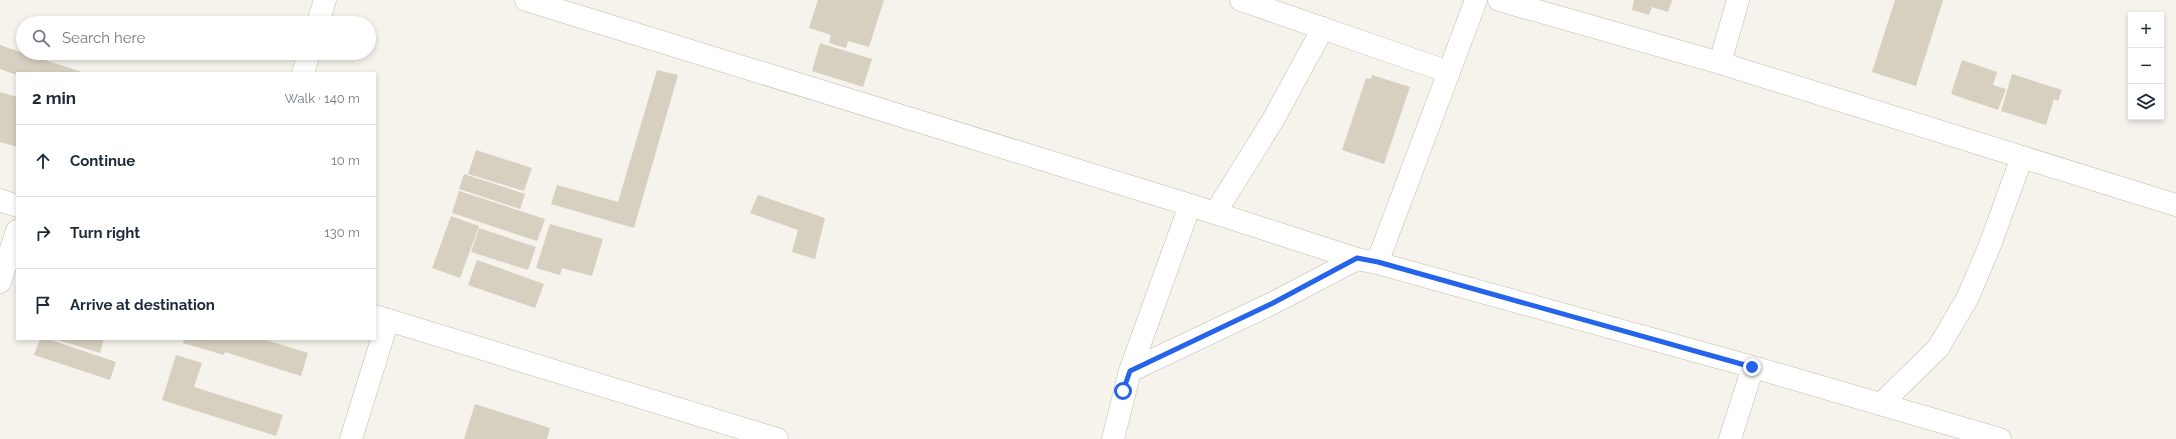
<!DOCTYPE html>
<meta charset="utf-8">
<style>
body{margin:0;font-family:Raleway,sans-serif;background:#f2f2f3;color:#1f2937}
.controls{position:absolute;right:12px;top:12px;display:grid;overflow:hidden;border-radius:0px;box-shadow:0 2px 6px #0003}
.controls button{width:36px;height:36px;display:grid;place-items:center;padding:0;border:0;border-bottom:1px solid #e0e1e3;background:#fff;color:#1f2937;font:20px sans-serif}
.stop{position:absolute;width:12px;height:12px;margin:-9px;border:3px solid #2563eb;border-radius:50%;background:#fff}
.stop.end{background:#2563eb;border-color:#fff;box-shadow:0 1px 4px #0008}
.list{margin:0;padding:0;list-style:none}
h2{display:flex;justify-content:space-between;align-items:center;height:52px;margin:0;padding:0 16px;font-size:17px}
h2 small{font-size:13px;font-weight:400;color:#747a83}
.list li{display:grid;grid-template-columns:26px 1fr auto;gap:12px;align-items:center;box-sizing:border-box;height:72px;padding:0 16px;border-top:1px solid #e0e1e3}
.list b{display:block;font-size:15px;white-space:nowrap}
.list em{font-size:13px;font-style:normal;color:#747a83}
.icon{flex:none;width:22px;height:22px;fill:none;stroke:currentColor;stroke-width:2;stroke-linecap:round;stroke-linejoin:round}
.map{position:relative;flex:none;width:2176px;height:439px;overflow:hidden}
.search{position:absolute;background:#fff;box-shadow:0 2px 6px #0003;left:16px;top:16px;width:360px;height:44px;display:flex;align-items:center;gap:10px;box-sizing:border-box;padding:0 14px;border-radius:22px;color:#747a83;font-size:15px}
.panel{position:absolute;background:#fff;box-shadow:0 2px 6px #0003;left:16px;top:72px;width:360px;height:268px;border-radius:0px}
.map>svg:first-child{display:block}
.building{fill:#d7d0c1}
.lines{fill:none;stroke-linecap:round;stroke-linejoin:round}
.minor-casing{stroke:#c1bcae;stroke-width:23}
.minor{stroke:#fff;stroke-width:22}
.route{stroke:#2563eb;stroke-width:5}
</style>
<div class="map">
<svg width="2176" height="439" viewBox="0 0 2176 439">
<rect width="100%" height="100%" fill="#f5f3ec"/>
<g class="building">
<path d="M818,0H884L869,47L848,41L846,48L829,43L831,35L809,28Z"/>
<path d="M1634,0H1672L1668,12L1652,7L1649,15L1632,10Z"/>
<path d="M1895,0H1943L1916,86L1872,72Z"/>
<path d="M820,43L872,59L863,87L812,71Z"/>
<path d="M0,45L23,53L85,73H17V75L0,69Z"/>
<path d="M1962,60L1997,72L1993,85L2006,89L1998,110L1951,94Z"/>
<path d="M657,70L678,75L634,228L551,204L557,185L618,202Z"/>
<path d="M2012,74L2062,90L2058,101L2054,99L2046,125L2001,111Z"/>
<path d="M1372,75L1410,87L1384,164L1342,150L1366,78L1371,79Z"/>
<path d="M0,92L17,97V147L0,142Z"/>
<path d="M476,150L532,168L524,191L468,174Z"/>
<path d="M464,174L525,194L520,209L459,189Z"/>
<path d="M459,191L545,219L537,241L452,213Z"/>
<path d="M758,195L825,218L815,259L792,252L798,230L750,213Z"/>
<path d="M451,216L479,226L460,278L432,268Z"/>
<path d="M550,224L603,239L592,276L562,268L560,275L536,268Z"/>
<path d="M479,228L536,247L528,270L471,252Z"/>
<path d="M477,260L544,284L535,308L468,285Z"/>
<path d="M40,339H48L116,362L110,380L34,355Z"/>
<path d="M55,339H104L100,353Z"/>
<path d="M184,339H263L308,353L301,376L225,352L224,355L183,343Z"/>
<path d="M176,355L202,363L194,387L283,415L276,436L162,400Z"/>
<path d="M475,404L550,428L547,439H464Z"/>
</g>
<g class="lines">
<defs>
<g id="minor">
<path d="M526,0L1190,205L1357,259L1377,263L1753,367L2000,439"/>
<path d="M1241,0L1449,72"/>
<path d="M1499,0L1720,63L2176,205"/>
<path d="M318,23L325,0"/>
<path d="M1720,63L1738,0"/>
<path d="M303,73L309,53"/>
<path d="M0,200L17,206"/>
<path d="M1215,213L1273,120L1323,28"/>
<path d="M1377,263L1476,0"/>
<path d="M0,282L17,231"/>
<path d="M375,316L777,439"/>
<path d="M1130,371L1273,303L1357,259"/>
<path d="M1881,404L1938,348L1967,299L1990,245L2022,157"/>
<path d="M351,439L388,320"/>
<path d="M1113,439L1130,371L1190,205"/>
<path d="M1730,439L1753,367"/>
</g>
</defs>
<use href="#minor" class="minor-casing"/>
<use href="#minor" class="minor"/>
</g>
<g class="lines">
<path class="route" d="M1123,391L1130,371L1273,303L1357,258L1378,262L1752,367"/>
</g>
</svg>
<div class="controls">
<button>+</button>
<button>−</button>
<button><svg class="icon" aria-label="layers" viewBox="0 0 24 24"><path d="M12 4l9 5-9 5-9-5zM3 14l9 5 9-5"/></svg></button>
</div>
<div class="stop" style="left:1123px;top:391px"></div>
<div class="stop end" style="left:1752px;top:367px"></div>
<div class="search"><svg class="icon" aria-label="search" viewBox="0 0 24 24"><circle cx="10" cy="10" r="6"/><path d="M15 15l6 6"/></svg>Search here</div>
<section class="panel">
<h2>2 min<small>Walk · 140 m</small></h2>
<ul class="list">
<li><svg class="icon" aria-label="ahead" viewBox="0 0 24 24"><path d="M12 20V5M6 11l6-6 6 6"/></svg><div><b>Continue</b></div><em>10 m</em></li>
<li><svg class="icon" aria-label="right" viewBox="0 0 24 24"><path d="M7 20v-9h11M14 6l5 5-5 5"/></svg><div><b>Turn right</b></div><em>130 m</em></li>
<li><svg class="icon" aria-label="arrive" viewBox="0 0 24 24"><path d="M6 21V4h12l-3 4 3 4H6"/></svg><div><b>Arrive at destination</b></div></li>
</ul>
</section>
</div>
